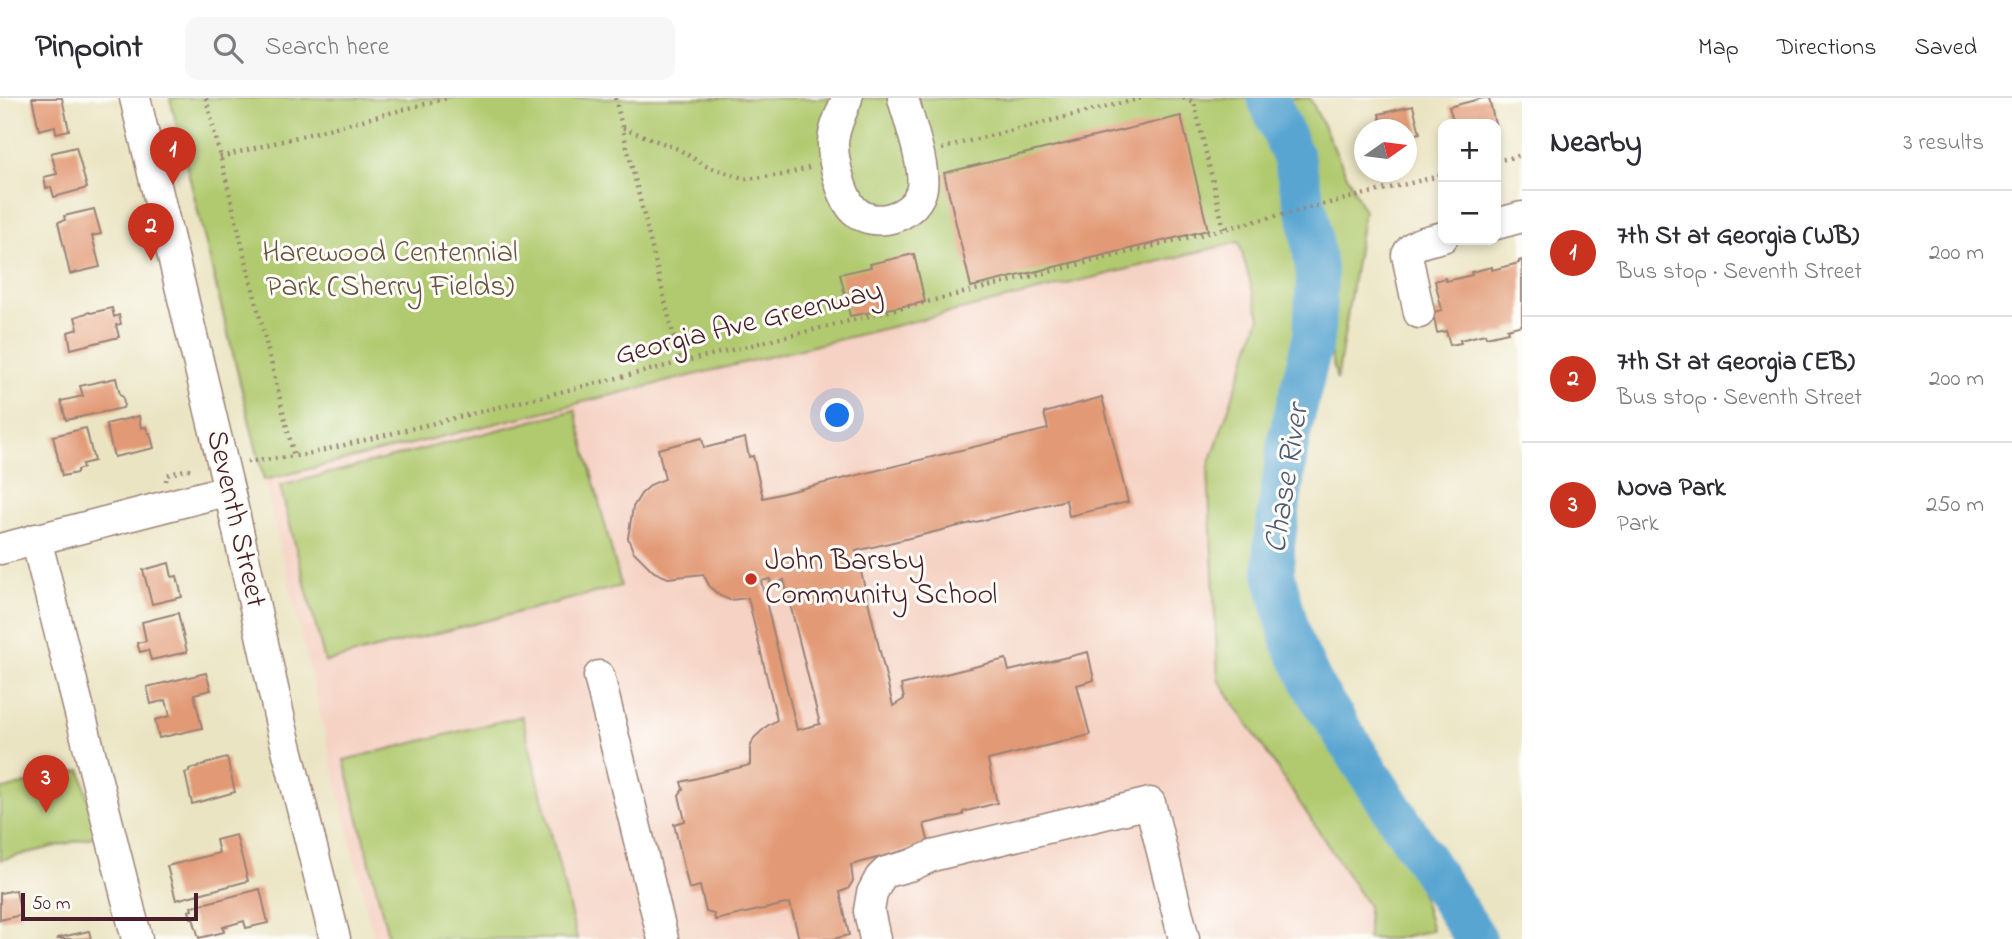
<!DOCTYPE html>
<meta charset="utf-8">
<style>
body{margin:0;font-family:"Indie Flower",sans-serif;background:#f7f7f7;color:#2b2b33}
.controls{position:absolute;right:21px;top:21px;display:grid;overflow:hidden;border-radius:14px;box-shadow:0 4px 10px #0003}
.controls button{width:63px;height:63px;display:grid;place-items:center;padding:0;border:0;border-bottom:2px solid #e1e1e2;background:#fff;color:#2b2b33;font:35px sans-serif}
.compass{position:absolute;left:1354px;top:21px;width:63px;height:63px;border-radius:50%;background:#fff;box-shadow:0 4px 10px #0003;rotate:76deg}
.scale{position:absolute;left:21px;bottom:18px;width:177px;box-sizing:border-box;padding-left:7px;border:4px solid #4a1f2b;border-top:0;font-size:19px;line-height:24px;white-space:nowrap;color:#4a1f2b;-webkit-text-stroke:5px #fdfcf7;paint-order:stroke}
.you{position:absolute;left:838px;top:318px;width:24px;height:24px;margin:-18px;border:5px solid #fff;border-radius:50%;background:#1a73e8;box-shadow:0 0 0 10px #1a73e833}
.badge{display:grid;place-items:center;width:46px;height:46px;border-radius:50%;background:#c8321e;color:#fff;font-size:23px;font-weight:700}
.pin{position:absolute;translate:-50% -58px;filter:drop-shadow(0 2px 4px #0008)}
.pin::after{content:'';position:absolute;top:37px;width:24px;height:21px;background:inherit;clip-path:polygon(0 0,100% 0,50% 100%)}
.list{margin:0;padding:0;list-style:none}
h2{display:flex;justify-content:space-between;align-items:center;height:91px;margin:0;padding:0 28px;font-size:30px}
h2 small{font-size:23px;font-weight:400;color:#7c7c81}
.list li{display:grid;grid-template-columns:46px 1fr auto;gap:21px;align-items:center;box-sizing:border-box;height:126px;padding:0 28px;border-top:2px solid #e1e1e2}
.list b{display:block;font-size:26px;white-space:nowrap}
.list p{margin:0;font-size:23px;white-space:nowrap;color:#7c7c81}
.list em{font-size:23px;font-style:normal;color:#7c7c81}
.icon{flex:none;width:38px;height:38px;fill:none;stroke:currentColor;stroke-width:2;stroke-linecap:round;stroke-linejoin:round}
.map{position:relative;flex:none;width:1522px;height:841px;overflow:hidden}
header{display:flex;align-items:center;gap:42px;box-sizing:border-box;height:98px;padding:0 35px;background:#fff;border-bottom:2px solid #e1e1e2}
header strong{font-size:33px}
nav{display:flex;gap:38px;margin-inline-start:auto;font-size:24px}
.search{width:490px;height:63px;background:#f7f7f7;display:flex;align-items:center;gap:18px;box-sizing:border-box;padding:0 24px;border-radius:14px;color:#7c7c81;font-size:26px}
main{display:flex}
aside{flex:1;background:#fff}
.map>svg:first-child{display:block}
.built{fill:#f5d2c3}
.green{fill:#b1ca6f;stroke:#7e744d;stroke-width:2}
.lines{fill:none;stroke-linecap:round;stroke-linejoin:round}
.river{stroke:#59a5d1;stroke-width:42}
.building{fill:#e29975;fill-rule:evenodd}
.minor-casing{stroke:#9a8277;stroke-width:33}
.path{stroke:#9a8277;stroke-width:4.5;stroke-dasharray:2 5;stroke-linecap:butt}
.minor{stroke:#fff;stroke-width:30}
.poi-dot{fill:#c8321e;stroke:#fdfcf7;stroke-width:2.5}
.labels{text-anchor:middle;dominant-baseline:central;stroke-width:6;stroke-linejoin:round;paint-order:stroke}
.park-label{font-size:30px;fill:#69523f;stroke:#fdfcf7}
.street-label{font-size:30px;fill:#4a1f2b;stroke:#fdfcf7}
.poi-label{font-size:30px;fill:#4a1f2b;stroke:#fdfcf7;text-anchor:start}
.water-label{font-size:32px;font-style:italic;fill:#515b76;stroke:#fdfcf7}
</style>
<header>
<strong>Pinpoint</strong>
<div class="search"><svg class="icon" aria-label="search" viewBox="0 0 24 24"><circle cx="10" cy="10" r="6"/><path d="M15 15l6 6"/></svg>Search here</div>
<nav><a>Map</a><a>Directions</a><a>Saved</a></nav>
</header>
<main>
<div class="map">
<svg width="1522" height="841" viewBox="0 0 1522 841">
<rect width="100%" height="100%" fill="#fdfcf7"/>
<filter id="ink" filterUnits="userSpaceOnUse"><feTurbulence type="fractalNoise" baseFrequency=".0143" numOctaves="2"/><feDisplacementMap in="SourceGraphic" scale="14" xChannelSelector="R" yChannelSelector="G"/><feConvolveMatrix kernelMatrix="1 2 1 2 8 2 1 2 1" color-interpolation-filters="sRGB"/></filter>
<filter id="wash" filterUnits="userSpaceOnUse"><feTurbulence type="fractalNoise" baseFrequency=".00686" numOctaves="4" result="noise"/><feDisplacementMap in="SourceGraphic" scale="28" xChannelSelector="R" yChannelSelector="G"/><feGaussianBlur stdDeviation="1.57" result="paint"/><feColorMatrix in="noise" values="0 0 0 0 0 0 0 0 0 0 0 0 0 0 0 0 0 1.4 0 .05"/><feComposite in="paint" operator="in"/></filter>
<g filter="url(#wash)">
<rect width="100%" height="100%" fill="#ebe4c3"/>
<path class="built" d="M1239,143L1260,219L1208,371L1218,580L1368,808V841H374L264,382Z"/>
<g class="green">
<path d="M170,0H1310L1364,113L1337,282L1325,232L1309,299V315L1301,347L1284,399L1278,444L1282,510L1291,569L1298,590L1323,634L1350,666L1387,705L1413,767L1432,832L1394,841H1368V808L1218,581L1208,371L1260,219L1239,144L264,382Z"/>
<path d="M575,312L621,488L325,564L280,388Z"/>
<path d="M522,618L577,841H389L344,662Z"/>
<path d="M81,672L97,738L0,762V692Z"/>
</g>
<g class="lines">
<path class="river" d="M1268,0L1293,59L1309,121L1317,178L1314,237L1289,339L1274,446V476L1292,544L1316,593L1476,841"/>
</g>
<g id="blocks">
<g class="building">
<path d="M32,0H62L69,32L56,35L55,28L39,32Z"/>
<path d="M1483,0H1489L1495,26H1454L1449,9Z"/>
<path d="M1413,8L1420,35L1406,39V32H1383L1379,16Z"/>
<path d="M1181,18L1208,132L971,189L944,75Z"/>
<path d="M76,49L87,90L54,99L51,89L46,90L44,79L57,76L51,55Z"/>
<path d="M94,111L101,136L92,138L100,169L70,176L58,124L65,122L64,118Z"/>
<path d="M914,156L925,204L850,218L840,176L871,169L870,166Z"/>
<path d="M1522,162V227L1507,231L1508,234L1486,239L1485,236L1460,242L1461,245L1450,247L1446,233L1437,235L1433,214L1442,212L1435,183L1445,180L1446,183L1472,177L1471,174L1492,169V172L1519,165V163Z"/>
<path d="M112,210L114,219L119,217L121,226L116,227L119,239L71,251L68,234L78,231L75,219L89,214L91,215Z"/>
<path d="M116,280L120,297L123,299L124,307L123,310L66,322L61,303L83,298L80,288Z"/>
<path d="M1102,299L1128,404L1069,418L1066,402L856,453L893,608L904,601L901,587L1006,561L1009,573L1088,554L1094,582L1077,587L1090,637L988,662L997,705L963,714V717L924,726L929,746L851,767L853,783L848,791L840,794L849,837L833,841H799L790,805L715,822L714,816L706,814L700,788L689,791L674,726L685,723L679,697L683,691L681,684L750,667V650L754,640L767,628L777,622L748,500L730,502L720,498L710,489L703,476L668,480L654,474L633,453L628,440L633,409L641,396L652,386L665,381L658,351L702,340L704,350L745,340L749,359L753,358L763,400L1048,331L1044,315ZM770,481L771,488L784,482L820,626L797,632L761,483Z"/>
<path d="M139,318L141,330L146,329L148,335H150L154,350L114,359L106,326Z"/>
<path d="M86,330L94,363L82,366L83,370L77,372V375L62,378L53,338Z"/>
<path d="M169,465L172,479L177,478L182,499L152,506L143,472Z"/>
<path d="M178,515L187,554L151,562L148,552L140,554L137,545L146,543L142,524Z"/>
<path d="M206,575L211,592L194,596L202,630L159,640L155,622L170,618L166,602L151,606L147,589Z"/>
<path d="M227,660L235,694L192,706L185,675L189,674V671L205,667V666Z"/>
<path d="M236,737L248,783L176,802L167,768L219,755L216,742Z"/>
<path d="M260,791L268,825L246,830L244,823L223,829L224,834L199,840L193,820H191L189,813L192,812L191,809Z"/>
<path d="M16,792L21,817L0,822V795Z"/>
<path d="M89,833L91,841H57V840Z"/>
</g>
</g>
</g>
<g filter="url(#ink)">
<use href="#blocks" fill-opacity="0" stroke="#9a8277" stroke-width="2"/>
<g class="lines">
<defs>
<g id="minor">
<path d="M135,0L229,392L282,631L335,841"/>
<path d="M847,0C842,14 833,31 833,46C833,64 842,100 854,112C874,131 912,120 921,94C928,73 909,23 903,0"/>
<path d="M1496,126L1522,119"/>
<path d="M1419,215L1407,157C1413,143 1430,143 1443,139"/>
<path d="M36,441L137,841"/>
<path d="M0,451L229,392"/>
<path d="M599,578L663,841"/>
<path d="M875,841L869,813L872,795L880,780L886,774L912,767L932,758L1150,705L1184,841"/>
</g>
</defs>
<use href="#minor" class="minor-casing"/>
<g class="path">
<path d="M206,0L294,358"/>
<path d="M615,0L680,264"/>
<path d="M1183,0L1194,4L1224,131"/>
<path d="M623,30L678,51L706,68L745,81L782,77L812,69"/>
<path d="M942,51L957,46L1142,0"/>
<path d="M220,59L448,0"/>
<path d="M1496,63L1522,57"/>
<path d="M247,364L304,357L1443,77"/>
<path d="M166,383L167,377L188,371L194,373"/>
</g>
<use href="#minor" class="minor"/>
</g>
</g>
<circle class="poi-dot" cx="751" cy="481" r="7"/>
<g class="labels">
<g class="park-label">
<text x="390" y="156">Harewood Centennial<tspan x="390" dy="34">Park (Sherry Fields)</tspan></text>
</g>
<g class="street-label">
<text transform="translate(749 226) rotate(-14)">Georgia Ave Greenway</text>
<text transform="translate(235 421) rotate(77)">Seventh Street</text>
</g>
<g class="poi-label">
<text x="765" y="464">John Barsby<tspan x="765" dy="34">Community School</tspan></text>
</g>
<g class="water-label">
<text transform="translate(1288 381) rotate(-81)">Chase River</text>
</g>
</g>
</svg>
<div class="controls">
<button>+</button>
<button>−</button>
</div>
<svg class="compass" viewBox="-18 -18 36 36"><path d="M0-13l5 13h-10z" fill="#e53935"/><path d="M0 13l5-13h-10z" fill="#7c7c81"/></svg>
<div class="scale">50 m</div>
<div class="you"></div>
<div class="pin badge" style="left:173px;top:87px">1</div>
<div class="pin badge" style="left:151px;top:163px">2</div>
<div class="pin badge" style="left:46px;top:715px">3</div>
</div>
<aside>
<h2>Nearby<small>3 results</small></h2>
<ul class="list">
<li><span class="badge">1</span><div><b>7th St at Georgia (WB)</b><p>Bus stop · Seventh Street</p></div><em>200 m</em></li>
<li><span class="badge">2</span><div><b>7th St at Georgia (EB)</b><p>Bus stop · Seventh Street</p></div><em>200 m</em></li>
<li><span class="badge">3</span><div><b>Nova Park</b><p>Park</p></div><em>250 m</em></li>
</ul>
</aside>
</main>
